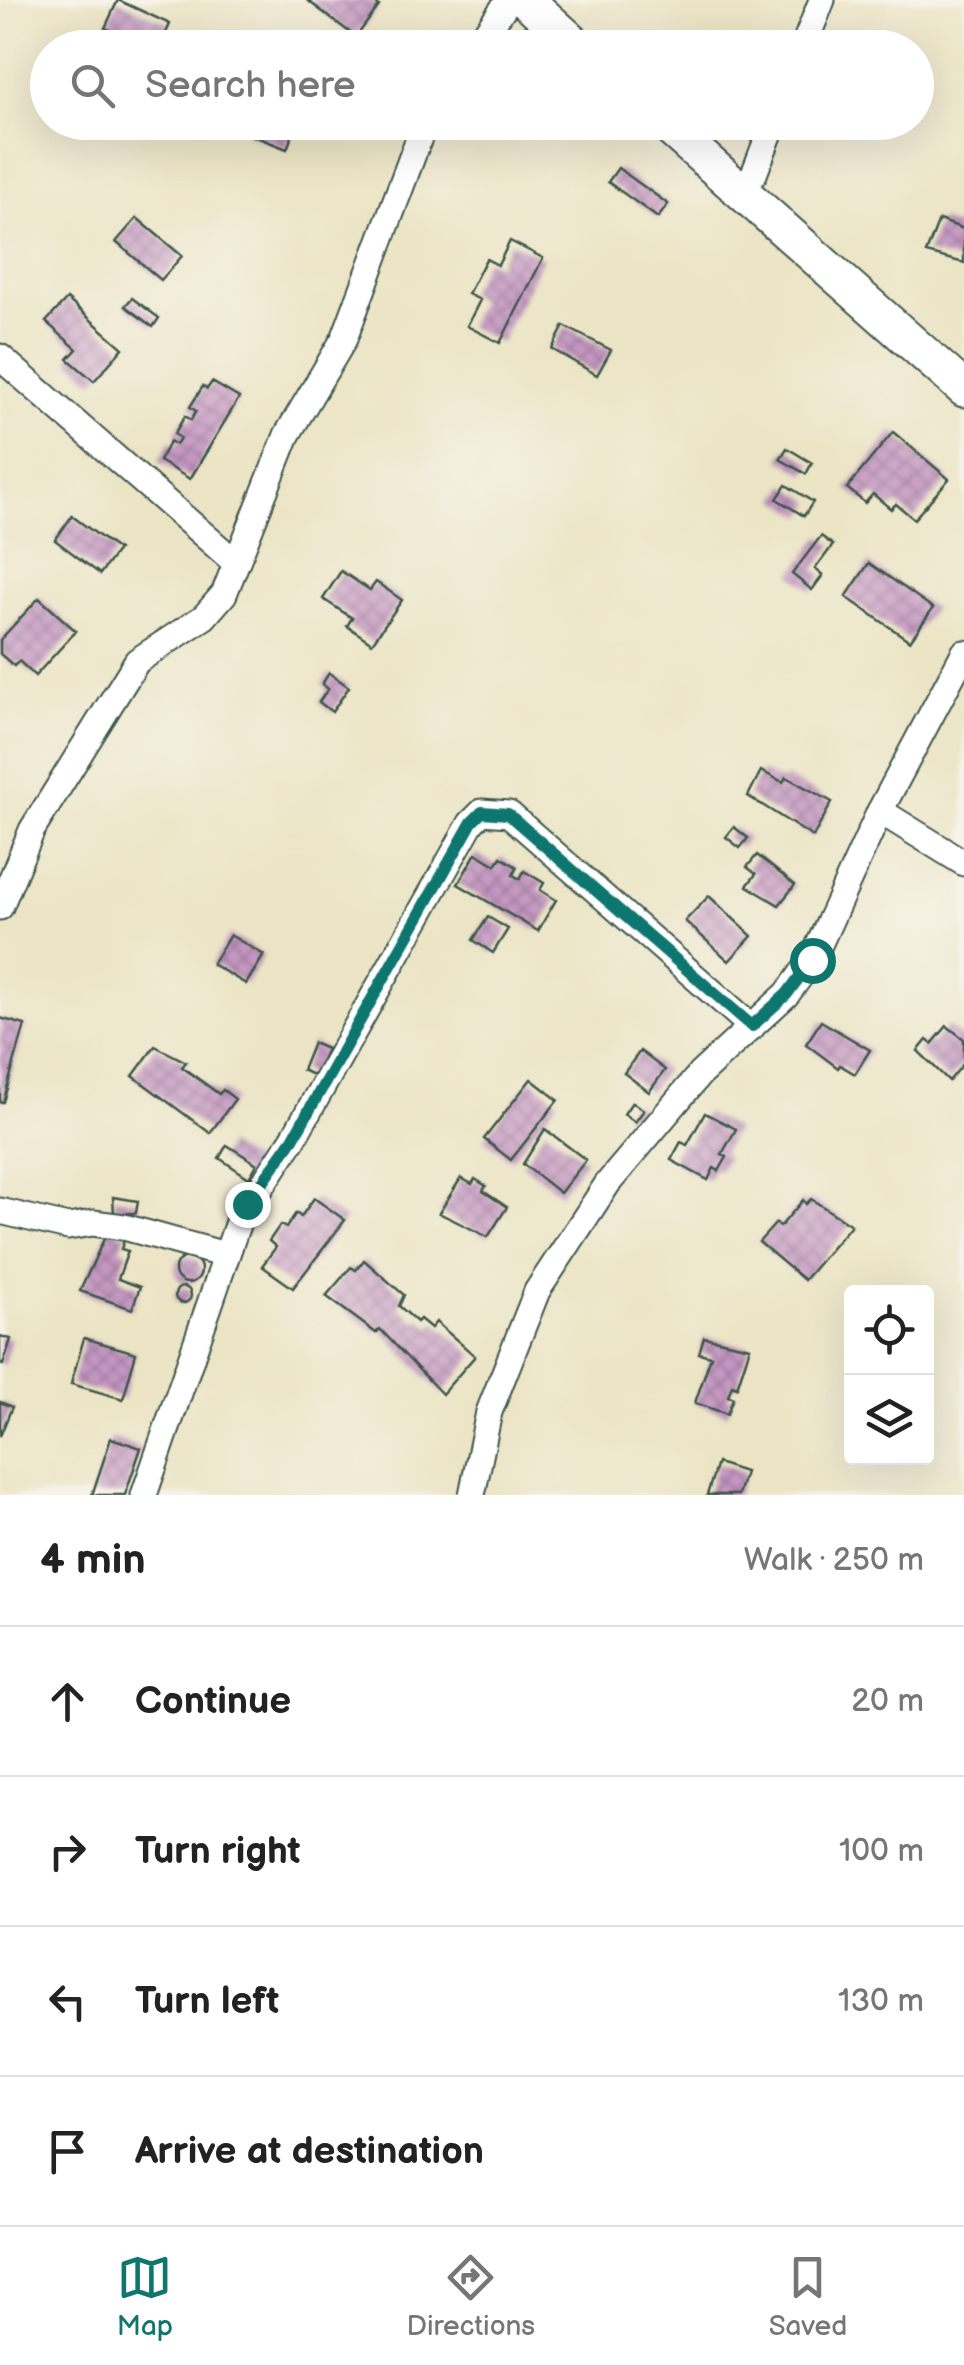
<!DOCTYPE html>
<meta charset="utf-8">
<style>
body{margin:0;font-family:"Balsamiq Sans",sans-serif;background:#f2f2f2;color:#222}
.controls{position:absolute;right:30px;bottom:30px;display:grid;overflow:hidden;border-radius:10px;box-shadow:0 10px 40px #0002}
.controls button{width:90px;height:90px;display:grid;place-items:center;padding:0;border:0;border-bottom:2px solid #e0e0e0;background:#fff;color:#222;font:50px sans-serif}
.stop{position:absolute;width:30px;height:30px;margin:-22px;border:8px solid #0f766e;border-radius:50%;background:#fff}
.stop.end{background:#0f766e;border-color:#fff;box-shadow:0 2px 10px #0008}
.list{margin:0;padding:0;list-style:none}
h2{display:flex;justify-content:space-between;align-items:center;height:130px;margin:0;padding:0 40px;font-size:42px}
h2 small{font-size:32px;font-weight:400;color:#767676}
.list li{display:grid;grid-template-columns:65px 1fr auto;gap:30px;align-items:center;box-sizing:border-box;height:150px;padding:0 40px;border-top:2px solid #e0e0e0}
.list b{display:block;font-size:38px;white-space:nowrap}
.list em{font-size:32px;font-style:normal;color:#767676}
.icon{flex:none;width:55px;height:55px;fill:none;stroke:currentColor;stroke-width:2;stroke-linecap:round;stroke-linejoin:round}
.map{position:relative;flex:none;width:964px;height:1495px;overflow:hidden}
.search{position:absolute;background:#fff;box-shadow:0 10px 40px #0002;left:30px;right:30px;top:30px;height:110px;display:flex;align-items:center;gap:25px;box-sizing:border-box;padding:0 35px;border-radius:55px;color:#767676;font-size:38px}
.sheet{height:730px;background:#fff}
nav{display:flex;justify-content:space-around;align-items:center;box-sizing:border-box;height:140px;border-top:2px solid #e0e0e0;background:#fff;font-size:28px;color:#767676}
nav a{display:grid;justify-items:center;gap:5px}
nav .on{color:#0f766e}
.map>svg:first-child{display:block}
.building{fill:url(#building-cross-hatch)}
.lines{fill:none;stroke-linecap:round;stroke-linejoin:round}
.street-casing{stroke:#3e564a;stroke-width:29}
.secondary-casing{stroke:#3e564a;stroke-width:39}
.street{stroke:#fff;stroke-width:25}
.secondary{stroke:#fff;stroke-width:35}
.route{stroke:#0f766e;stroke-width:12}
</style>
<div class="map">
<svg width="964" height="1495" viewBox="0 0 964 1495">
<defs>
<pattern id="building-cross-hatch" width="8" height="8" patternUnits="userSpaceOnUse" patternTransform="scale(2.5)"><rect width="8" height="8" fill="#c597c2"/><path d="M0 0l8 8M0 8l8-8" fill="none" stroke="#9f7c9e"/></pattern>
</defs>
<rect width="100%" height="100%" fill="#f7f3e8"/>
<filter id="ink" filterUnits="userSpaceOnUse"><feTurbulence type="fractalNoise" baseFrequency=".01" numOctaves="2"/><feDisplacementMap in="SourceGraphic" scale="20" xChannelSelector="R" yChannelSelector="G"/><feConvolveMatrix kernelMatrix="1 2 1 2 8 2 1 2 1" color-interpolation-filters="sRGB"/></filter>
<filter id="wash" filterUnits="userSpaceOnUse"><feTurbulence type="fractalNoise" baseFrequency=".0048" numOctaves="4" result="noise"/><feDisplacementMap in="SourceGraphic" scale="40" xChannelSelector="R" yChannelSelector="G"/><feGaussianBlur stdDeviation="2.25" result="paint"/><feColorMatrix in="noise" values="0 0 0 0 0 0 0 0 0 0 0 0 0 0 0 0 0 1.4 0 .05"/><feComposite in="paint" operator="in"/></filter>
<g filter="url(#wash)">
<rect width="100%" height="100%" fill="#ebe4c5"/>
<g id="blocks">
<g class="building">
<path d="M118,0L170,24L159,48H139L109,38L112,31L105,28Z"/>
<path d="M307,0H371L379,6L356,37Z"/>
<path d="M251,122H297L287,149L246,133Z"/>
<path d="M618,168L668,204L658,218L608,182Z"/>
<path d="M137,218L182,256L161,280L116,242Z"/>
<path d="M939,220L964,229V263L926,253Z"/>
<path d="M510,241L543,258L500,343L467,326L480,300L468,294L486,259L498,265Z"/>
<path d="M132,298L159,318L153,327L125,306Z"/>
<path d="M67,299L123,348L94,381L68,359L77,349L46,322Z"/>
<path d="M564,326L611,350L597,375L552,349Z"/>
<path d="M212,382L239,398L190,479L159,461L170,441L176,445L180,438L174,434L185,416L191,420L196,411L190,407L203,386L207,389Z"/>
<path d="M893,432L949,479L914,519L896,504L891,509L873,494L865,503L847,488Z"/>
<path d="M787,448L812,463L806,474L780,459Z"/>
<path d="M786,485L813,502L804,516L777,499Z"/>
<path d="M72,516L118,550L100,574L55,540Z"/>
<path d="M821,536L833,545L815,569L823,575L812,590L792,574Z"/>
<path d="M869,563L933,608L910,641L846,597Z"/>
<path d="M341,571L370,590L376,582L402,600L372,643L347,626L352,618L323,599Z"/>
<path d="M39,598L76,631L35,676L19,661L14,666L0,654V640Z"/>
<path d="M329,673L349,687L332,712L319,702L328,689L322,684Z"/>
<path d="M761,771L783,782L786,777L832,802L813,837L748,796Z"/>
<path d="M734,827L748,838L740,848L726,837Z"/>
<path d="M476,853L496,865L501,857L517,867L513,875L520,879L524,871L544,883L540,890L556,900L538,931L458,884Z"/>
<path d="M757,855L795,885L779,905L747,886L756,874L747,867Z"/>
<path d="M709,896L752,936L729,961L685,921Z"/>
<path d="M488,917L508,929L493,953L473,940Z"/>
<path d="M230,935L264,955L246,984L212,964Z"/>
<path d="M0,1018L25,1025L3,1102H0Z"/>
<path d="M821,1021L870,1050L855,1074L840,1065L838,1068L806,1044Z"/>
<path d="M947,1026L964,1039V1063L949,1081L918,1051L927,1040L932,1044Z"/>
<path d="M313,1043L327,1049L315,1076L302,1070Z"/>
<path d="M155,1046L186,1062L182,1067L219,1094L223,1090L235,1099L210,1133L133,1076Z"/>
<path d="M640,1051L665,1070L649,1092L624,1073Z"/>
<path d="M531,1079L558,1100L511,1160L484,1139Z"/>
<path d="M632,1102L644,1110L635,1122L624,1114Z"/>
<path d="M705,1113L736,1129L722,1154L727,1157L719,1171L714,1168L708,1180L671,1160L681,1142L687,1145Z"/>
<path d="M545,1129L586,1160L560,1193L523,1164Z"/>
<path d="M227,1145L257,1164L249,1178L219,1158Z"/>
<path d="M461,1178L472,1184L475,1179L486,1186L483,1191L507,1207L488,1237L439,1213Z"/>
<path d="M113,1197L138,1201L136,1213L114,1214Z"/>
<path d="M314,1198L345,1220L293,1288L262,1266L276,1247L269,1241L280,1225L286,1228L296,1213L301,1217Z"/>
<path d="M811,1199L851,1225L804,1280L759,1242L776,1223L780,1227L803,1200L806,1204Z"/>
<path d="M109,1228L126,1234L121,1249L128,1251L118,1279L140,1287L132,1309L80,1291Z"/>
<circle cx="188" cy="1270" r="13"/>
<path d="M364,1260L404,1295L399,1306L417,1322L420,1319L431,1328L436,1322L475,1356L442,1394L380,1329L376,1333L326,1296L351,1267L356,1270Z"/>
<circle cx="183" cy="1295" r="8"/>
<path d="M0,1336L11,1339L3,1365L0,1364Z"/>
<path d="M704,1337L750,1347L737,1387L732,1385L728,1396L733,1398L727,1414L695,1403L711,1356L699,1353Z"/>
<path d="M84,1338L136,1353L123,1399L71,1384Z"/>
<path d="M0,1402L12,1407L0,1436Z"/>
<path d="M111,1438L141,1448L125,1495H92Z"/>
<path d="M717,1463L745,1472L738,1495H707Z"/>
</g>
</g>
</g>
<g filter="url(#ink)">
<use href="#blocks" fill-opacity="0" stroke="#3e564a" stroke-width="2.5"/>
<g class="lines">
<defs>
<g id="street">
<path d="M475,48L509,0"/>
<path d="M803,48L822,0"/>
<path d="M737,189L754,174L774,122"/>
<path d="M0,357L236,563"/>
<path d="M880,811L964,863"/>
<path d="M0,907L32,830L137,661L204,617L224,594L287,435L344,339L425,122"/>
<path d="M0,1211L68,1227L93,1223L124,1227L225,1255"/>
<path d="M144,1495L238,1222L293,1139L471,823L482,812L509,814L752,1027"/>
<path d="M472,1495L489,1412L537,1291L608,1183L700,1074L787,994L812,960L880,811L964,653"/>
</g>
<g id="secondary">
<path d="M526,0L579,48"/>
<path d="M663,122L964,389"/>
</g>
</defs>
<use href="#street" class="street-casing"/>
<use href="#secondary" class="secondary-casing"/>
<use href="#street" class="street"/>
<use href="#secondary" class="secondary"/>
</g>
</g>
<g class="lines" filter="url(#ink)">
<path class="route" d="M247,1204L293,1139L472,822L482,812L508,814L752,1026L787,994L812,960"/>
</g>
</svg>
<div class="controls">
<button><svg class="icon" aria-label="locate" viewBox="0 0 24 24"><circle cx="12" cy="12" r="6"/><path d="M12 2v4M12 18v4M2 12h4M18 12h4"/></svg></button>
<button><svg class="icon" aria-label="layers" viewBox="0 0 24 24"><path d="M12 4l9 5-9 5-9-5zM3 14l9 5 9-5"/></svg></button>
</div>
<div class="stop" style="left:812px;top:960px"></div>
<div class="stop end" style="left:247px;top:1204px"></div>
<div class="search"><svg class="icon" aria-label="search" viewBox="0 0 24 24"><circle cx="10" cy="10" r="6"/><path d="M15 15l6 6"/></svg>Search here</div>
</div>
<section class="sheet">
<h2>4 min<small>Walk · 250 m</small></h2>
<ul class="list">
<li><svg class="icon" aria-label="ahead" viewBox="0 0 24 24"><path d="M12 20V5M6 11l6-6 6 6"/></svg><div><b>Continue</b></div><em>20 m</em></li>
<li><svg class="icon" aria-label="right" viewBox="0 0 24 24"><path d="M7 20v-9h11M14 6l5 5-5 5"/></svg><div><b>Turn right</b></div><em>100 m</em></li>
<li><svg class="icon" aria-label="left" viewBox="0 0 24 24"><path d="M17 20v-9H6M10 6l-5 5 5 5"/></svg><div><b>Turn left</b></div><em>130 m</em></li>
<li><svg class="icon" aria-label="arrive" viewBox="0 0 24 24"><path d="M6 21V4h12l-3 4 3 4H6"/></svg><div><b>Arrive at destination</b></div></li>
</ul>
</section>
<nav>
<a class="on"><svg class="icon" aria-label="map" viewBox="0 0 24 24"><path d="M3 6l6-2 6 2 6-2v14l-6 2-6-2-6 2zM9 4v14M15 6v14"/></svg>Map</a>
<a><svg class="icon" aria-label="directions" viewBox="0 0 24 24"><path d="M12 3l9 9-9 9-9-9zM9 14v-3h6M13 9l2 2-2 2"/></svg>Directions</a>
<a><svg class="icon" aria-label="saved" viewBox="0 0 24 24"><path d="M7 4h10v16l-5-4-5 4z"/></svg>Saved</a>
</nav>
